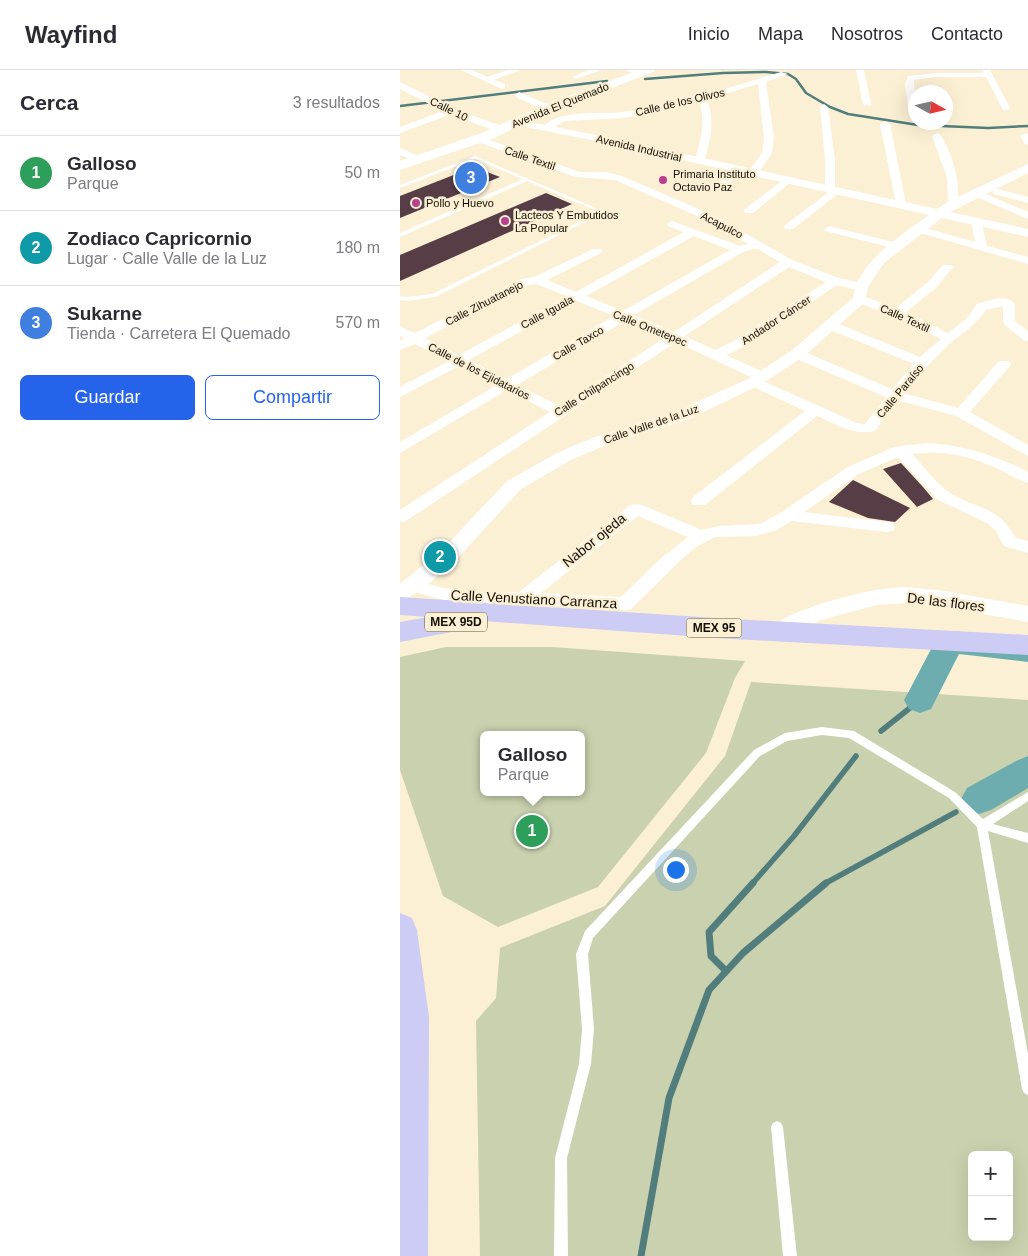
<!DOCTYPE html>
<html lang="es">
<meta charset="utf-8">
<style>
body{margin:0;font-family:Helvetica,sans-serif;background:#f2f2f3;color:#2b2b33}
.controls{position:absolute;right:15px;bottom:15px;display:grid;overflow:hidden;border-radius:8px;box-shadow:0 5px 20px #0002}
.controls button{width:45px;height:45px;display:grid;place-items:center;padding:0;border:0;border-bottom:1px solid #e1e1e2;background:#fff;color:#2b2b33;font:25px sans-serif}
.compass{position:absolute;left:508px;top:15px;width:45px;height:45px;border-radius:50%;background:#fff;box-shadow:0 5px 20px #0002;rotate:98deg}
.you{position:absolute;left:275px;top:799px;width:18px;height:18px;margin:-12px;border:4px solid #fff;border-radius:50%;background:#1a73e8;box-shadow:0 0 0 8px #1a73e833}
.badge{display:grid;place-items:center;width:32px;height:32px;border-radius:50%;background:#2563eb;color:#fff;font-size:16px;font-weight:700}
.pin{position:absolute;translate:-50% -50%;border:2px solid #fff;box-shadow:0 1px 5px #0006}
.popup{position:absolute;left:80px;top:661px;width:105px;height:65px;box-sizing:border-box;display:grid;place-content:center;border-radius:8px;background:#fff;filter:drop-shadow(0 1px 4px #0005);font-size:16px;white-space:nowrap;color:#7c7c81}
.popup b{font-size:19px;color:#2b2b33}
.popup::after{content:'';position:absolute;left:50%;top:100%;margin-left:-10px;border:10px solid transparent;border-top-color:#fff}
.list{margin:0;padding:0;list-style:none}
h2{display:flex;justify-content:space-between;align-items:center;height:65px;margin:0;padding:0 20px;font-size:21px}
h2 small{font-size:16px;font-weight:400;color:#7c7c81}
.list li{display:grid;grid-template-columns:32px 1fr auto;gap:15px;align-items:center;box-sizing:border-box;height:75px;padding:0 20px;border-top:1px solid #e1e1e2}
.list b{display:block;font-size:19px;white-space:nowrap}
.list p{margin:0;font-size:16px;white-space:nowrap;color:#7c7c81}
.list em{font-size:16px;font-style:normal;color:#7c7c81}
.actions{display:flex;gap:10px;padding:15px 20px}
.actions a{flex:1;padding:11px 0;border:1px solid #2563eb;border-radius:8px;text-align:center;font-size:18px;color:#2563eb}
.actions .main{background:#2563eb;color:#fff}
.map{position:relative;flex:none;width:628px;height:1186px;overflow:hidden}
header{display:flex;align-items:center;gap:30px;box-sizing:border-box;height:70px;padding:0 25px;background:#fff;border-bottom:1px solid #e1e1e2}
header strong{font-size:24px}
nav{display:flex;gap:28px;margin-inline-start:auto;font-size:18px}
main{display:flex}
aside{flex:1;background:#fff}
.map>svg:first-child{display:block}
.green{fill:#c9d1ae;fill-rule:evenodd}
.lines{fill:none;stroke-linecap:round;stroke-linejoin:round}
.stream-far2{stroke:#527d7d;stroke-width:2.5}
.stream-far1{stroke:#527d7d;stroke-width:5.5}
.stream{stroke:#527d7d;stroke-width:7}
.river{fill:#6dadb0;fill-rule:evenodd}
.building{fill:#573d46}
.service{fill:#fff;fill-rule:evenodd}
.pedestrian{fill:#fff;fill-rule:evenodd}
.minor{fill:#fff;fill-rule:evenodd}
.tertiary{fill:#fff;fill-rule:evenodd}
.secondary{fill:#fff;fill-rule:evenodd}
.trunk{fill:#ccccf4;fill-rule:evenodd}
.poi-dot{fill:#ba3f90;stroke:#fcf0d4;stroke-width:2}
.labels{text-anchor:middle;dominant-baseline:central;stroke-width:5;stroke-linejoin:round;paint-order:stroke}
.far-street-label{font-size:11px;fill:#120e05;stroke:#fcf0d4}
.far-poi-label{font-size:11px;fill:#120e05;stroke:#fcf0d4;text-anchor:start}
.shield{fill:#fcf0d4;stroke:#585243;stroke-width:1}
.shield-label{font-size:12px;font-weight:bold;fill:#120e05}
.street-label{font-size:14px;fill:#120e05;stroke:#fcf0d4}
</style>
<header>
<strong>Wayfind</strong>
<nav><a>Inicio</a><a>Mapa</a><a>Nosotros</a><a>Contacto</a></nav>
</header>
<main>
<aside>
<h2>Cerca<small>3 resultados</small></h2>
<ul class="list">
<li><span class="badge" style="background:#2e9e5b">1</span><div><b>Galloso</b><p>Parque</p></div><em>50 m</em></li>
<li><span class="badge" style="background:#0f9aa8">2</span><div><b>Zodiaco Capricornio</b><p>Lugar · Calle Valle de la Luz</p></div><em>180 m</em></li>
<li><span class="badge" style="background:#3f7fe0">3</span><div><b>Sukarne</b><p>Tienda · Carretera El Quemado</p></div><em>570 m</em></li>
</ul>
<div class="actions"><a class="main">Guardar</a><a>Compartir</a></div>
</aside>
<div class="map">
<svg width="628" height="1186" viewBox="0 0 628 1186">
<rect width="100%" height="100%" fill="#fcf0d4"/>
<g class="green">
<path d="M46,577H152L345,591L335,608L306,683L198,817L98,857L43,826L0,700V587ZM83,665H181V722H83Z"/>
<path d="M351,612L628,630V1186H80L76,951L96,928L100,878L205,836L325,686ZM572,1085H609V1167H572Z"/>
</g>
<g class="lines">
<g class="stream-far2">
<path d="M245,9L323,3L366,2L388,4L396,9L406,23L430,37L448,44L518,55L588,58L628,56"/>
<path d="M0,36L207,11"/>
</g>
<g class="stream-far1">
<path d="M481,661L520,630"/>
<path d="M352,814L394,766L456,686"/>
<path d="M424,814L556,742"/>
</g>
<g class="stream">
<path d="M326,901L311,886L309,862L353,813"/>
<path d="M241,1186L269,1028L309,920L343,883L426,813"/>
</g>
<g class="river">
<path d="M550,561L628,568V592L559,584L531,639L520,643L509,639L504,630L509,621L539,564Z"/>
<path d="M628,686V718L591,740L579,744L567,740L561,729L567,718L616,691Z"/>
</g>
</g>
<g class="building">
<path d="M74,97L100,107L0,148V126Z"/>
<path d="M146,123L172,134L0,211V185Z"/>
<path d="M501,393L523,417L533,429L517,437L483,399Z"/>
<path d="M453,410L510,438L495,452L468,448L429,432Z"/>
</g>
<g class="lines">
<g class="service">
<path d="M75,86L205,142L35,227L7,231L0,230V226L7,227L32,224L199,142L127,111L0,167V163L123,109L75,89L0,118V115Z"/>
<path d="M422,657L454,661L555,722L583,749L628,722V731L593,754L628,763V773L588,761L628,984V1025L624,1023L622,1019L577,757L549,728L449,668L422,665L387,671L360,686L193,868L188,884L194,959L191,994L167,1088L168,1186H154L155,1088L179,994L182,959L176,884L185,861L354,680L385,663Z"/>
<path d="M377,1051L381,1053L383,1057L397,1186H383L371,1057L373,1053Z"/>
</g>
<path class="pedestrian" d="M293,113L319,119L315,121L296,117H293Z"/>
<g class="minor">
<path d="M61,0H72L87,7L108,0H120L94,10L105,14V18L102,19Z"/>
<path d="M189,0H201L176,9L172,7Z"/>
<path d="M225,0H238L244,3L240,5Z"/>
<path d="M456,0H464L471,34L470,36L463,34Z"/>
<path d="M582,0H590L610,38L609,40H603L586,7H536L514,10L516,40L512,42L508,39L505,14L508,6L536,3H583Z"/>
<path d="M381,2L388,4L366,12L374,68L372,83L357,105L353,106L348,103L362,83L364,68L358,14L307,29C315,49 311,71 304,91L299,94L294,91C301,72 306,50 299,31L261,42L222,48L165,51L149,60H143L141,58C161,38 196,45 222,42C276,37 329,17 381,2Z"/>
<path d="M119,22L151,36L152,38L145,40L116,27L115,25Z"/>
<path d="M424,34L428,37L435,90V118H442L443,120L393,159H385L384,157L385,155L429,122L425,119V90L420,37Z"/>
<path d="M51,38L55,41L54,43L0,63V57Z"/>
<path d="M485,51L490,54L506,134L501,137L496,134L480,54Z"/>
<path d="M537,63L540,64C553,85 560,110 558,134L553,137L548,134L547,108L532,66Z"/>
<path d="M625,63L628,64V75L625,74L620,66Z"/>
<path d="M75,65L180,102H205L222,106L319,148L392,190L439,208L465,214L467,217L465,220L461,221L437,215L342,278L326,285L367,304L369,307L363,311L457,353L465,354L486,327L392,287L390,284L392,281H402L492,319L514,294L426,258L424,255L430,251L434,252L520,287L541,269L494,246L456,232L454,229L460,225L496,238L528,212L543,195H551L553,197L536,218L506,242L548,263L567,248L577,234C589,231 605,223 615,234V251L628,261V271L623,270L605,255L603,252V236L586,240C575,256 566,260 552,272C534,288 519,305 503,323L558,338L599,291H609L611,294L609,297L570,342L628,375V386L556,346L497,330L475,361C454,366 435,354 417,346L305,435H293L291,431L293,427L405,341L349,315L347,312L353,308L276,272L6,451L0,452V440L150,342L107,320L0,383V372L97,315L59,296L0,327V317L49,291L15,274L0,280V271L5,268L0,266V257L15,263L121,209L134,207L193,179H201L203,181L201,183L147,210L176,222L284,162L268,156L267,154L272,151L340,176L348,174L311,152L215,110L175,107L72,70L70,68ZM294,166L330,180L223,241L186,226ZM356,178L380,192L274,262L234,245L343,182ZM389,197L426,212L332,272L315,280L285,266ZM136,214L167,226L59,285L25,268L128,215ZM177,231L214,246L107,309L69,290ZM225,251L266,267L160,336L117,315Z"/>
<path d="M0,78L21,87L23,89L18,92L0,85Z"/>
<path d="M341,97L346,100L344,102L319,121H311V117Z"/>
<path d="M387,107L392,110L391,112L353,143H345L344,141L345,139Z"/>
<path d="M598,119L628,127V133L594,124L593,122L594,120Z"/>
<path d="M576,120L628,142V149L572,125L571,123L572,121Z"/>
<path d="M576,148L581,151L587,176L628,187V194L514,161L513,159L518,156L575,172L571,151Z"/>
<path d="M429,156L501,174L503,176L497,179L425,161L424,159Z"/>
<path d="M526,373C563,375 595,385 628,402V413C617,410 607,403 596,398C569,385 541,380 512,384C524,396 536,414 550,423C579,441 596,434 616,468L628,471V483L604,476L596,461L587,453L538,430L498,387L459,404L404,442L487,452L493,453L495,457L493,461L487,462L391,451L377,460L356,466L315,467L296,477L284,487L231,539L225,540L123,534L76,535L44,530L7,520L4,516L7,512L13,510L44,518L76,523L119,522L230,435L236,434L242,435L302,460L319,456L360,454L380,443L448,397L494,377ZM238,446L288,467L260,489L221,527L141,523Z"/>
</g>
<g class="tertiary">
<path d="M0,12L55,39L104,57L105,59L100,62L96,61L47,43L0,19Z"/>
<path d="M115,49L211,68L537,139L549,131L628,94V103L550,142L628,159V167L542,148L484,193L468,217L465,232L403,287L360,315L289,349L204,376L171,390L121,419L57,489L20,521L0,532V514L43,479L107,411L159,382L192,368L277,341L348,309L391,281L453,228C456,193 503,164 529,145L211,74L111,54L110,52L111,50Z"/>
<path d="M507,517L545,521L628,536V552L545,537L507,533L477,535L421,550L379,570L371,568L368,562C379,542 453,524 476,520C486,518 497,518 507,517Z"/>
</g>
<path class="secondary" d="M239,0H255L253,2L152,41L92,69L0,100V91L82,63L144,35Z"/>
<g class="trunk">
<path d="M0,527L315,548L628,565V585L315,568L70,550L67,559L0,572V552L28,547L0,545Z"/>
<path d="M0,843L12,848L17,860L29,947L28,1186H0Z"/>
</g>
</g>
<g class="poi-dot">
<circle cx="263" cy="110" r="5"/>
<circle cx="16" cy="133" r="5"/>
<circle cx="105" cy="151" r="5"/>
</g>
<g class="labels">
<g class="far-street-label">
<text transform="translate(280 32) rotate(-13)">Calle de los Olivos</text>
<text transform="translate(160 35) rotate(-22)">Avenida El Quemado</text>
<text transform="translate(49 39) rotate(26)">Calle 10</text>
<text transform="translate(239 78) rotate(13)">Avenida Industrial</text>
<text transform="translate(130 88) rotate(19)">Calle Textil</text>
<text transform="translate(322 155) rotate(27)">Acapulco</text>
<text transform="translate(84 233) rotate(-27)">Calle Zihuatanejo</text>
<text transform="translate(147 242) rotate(-28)">Calle Iguala</text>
<text transform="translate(505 248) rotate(24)">Calle Textil</text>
<text transform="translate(376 250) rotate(-33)">Andador Cáncer</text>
<text transform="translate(250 258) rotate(22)">Calle Ometepec</text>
<text transform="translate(178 273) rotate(-30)">Calle Taxco</text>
<text transform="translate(79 301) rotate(27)">Calle de los Ejidatarios</text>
<text transform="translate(194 319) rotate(-32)">Calle Chilpancingo</text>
<text transform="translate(500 321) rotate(-50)">Calle Paraíso</text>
<text transform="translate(251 354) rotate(-19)">Calle Valle de la Luz</text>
</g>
<g class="far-poi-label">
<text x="273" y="104">Primaria Instituto<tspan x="273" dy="13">Octavio Paz</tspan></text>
<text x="26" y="133">Pollo y Huevo</text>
<text x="115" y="145">Lacteos Y Embutidos<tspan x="115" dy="13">La Popular</tspan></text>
</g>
<g class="shield">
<rect x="25" y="542.5" width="62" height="19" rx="4"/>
<rect x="286.5" y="548.5" width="55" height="19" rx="4"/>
</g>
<g class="shield-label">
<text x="56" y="552">MEX 95D</text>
<text x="314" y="558">MEX 95</text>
</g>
<g class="street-label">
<text transform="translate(194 470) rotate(-39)">Nabor ojeda</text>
<text transform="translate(134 529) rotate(3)">Calle Venustiano Carranza</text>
<text transform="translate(546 532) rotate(7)">De las flores</text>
</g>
</g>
</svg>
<div class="controls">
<button>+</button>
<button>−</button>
</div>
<svg class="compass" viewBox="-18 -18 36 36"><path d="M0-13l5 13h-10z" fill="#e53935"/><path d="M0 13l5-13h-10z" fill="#7c7c81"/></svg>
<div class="you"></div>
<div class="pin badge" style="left:132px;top:761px;background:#2e9e5b">1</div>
<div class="popup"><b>Galloso</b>Parque</div>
<div class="pin badge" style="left:40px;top:487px;background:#0f9aa8">2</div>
<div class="pin badge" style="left:71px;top:108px;background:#3f7fe0">3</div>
</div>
</main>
